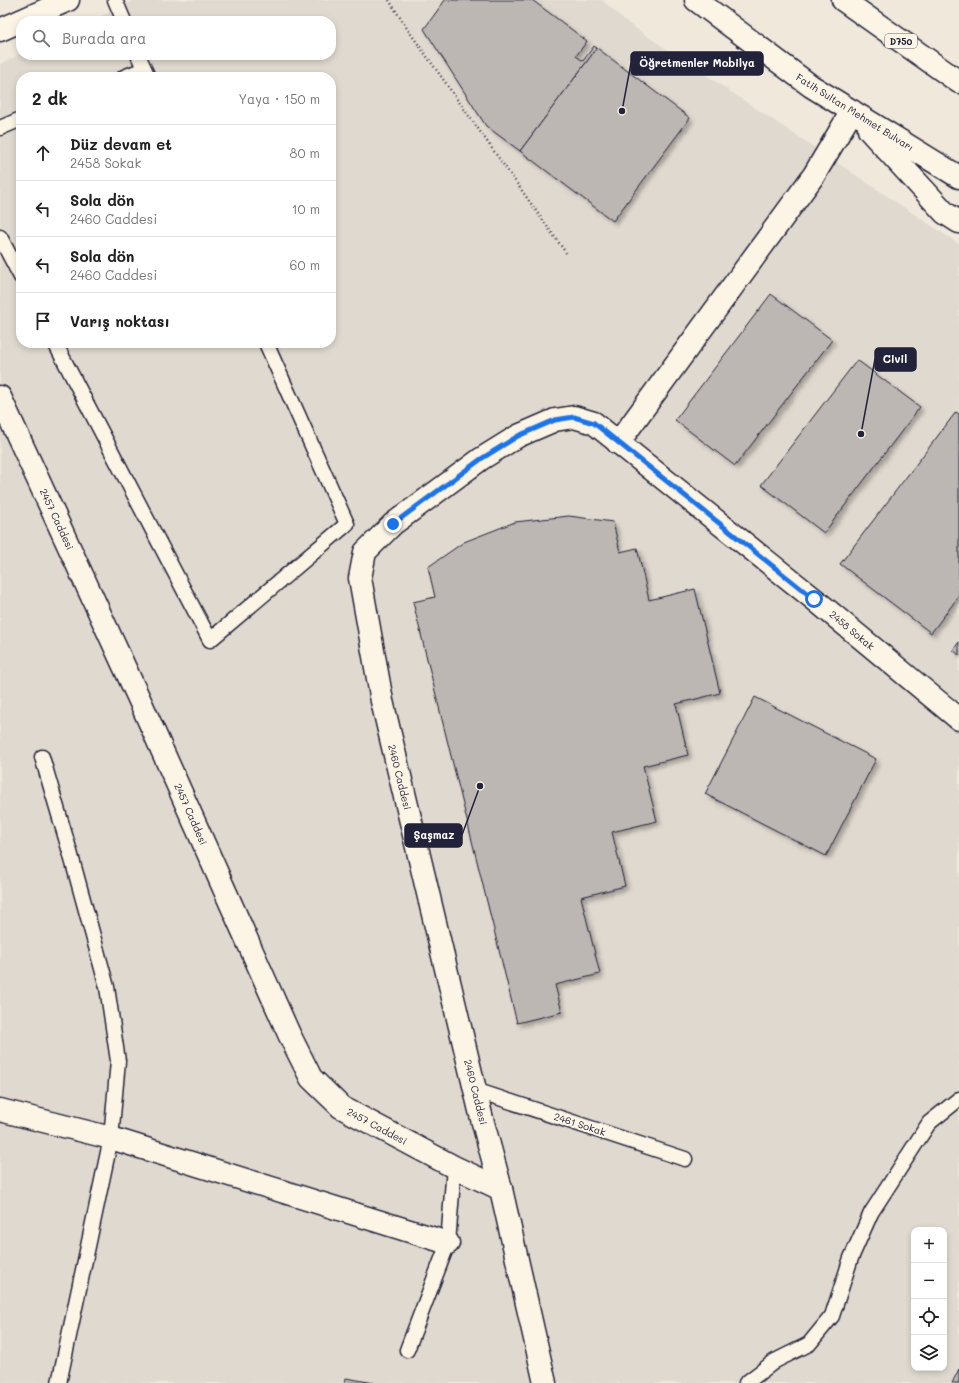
<!DOCTYPE html>
<html lang="tr">
<meta charset="utf-8">
<style>
body{margin:0;font-family:Mali,sans-serif;background:#f2f2f2;color:#222}
.controls{position:absolute;right:12px;bottom:12px;display:grid;overflow:hidden;border-radius:8px;box-shadow:0 2px 6px #0003}
.controls button{width:36px;height:36px;display:grid;place-items:center;padding:0;border:0;border-bottom:1px solid #e0e0e0;background:#fff;color:#222;font:20px sans-serif}
.stop{position:absolute;width:12px;height:12px;margin:-9px;border:3px solid #1a73e8;border-radius:50%;background:#fff}
.stop.end{background:#1a73e8;border-color:#fff;box-shadow:0 1px 4px #0008}
.list{margin:0;padding:0;list-style:none}
h2{display:flex;justify-content:space-between;align-items:center;height:52px;margin:0;padding:0 16px;font-size:17px}
h2 small{font-size:13px;font-weight:400;color:#767676}
.list li{display:grid;grid-template-columns:26px 1fr auto;gap:12px;align-items:center;box-sizing:border-box;height:56px;padding:0 16px;border-top:1px solid #e0e0e0}
.list b{display:block;font-size:15px;white-space:nowrap}
.list p{margin:0;font-size:13px;white-space:nowrap;color:#767676}
.list em{font-size:13px;font-style:normal;color:#767676}
.icon{flex:none;width:22px;height:22px;fill:none;stroke:currentColor;stroke-width:2;stroke-linecap:round;stroke-linejoin:round}
.map{position:relative;flex:none;width:959px;height:1383px;overflow:hidden}
.search{position:absolute;background:#fff;box-shadow:0 2px 6px #0003;left:16px;top:16px;width:320px;height:44px;display:flex;align-items:center;gap:10px;box-sizing:border-box;padding:0 14px;border-radius:16px;color:#767676;font-size:15px}
.panel{position:absolute;background:#fff;box-shadow:0 2px 6px #0003;left:16px;top:72px;width:320px;height:276px;border-radius:16px}
.map>svg:first-child{display:block}
.built{fill:#e0d9cf;fill-rule:evenodd}
.building{fill:#bcb7b3;stroke:#22223b;filter:url(#shadow)}
.lines{fill:none;stroke-linecap:round;stroke-linejoin:round}
.service-casing{stroke:#22223b;stroke-width:17}
.minor-casing{stroke:#22223b;stroke-width:25}
.tertiary-casing{stroke:#22223b;stroke-width:25}
.trunk-casing{stroke:#22223b;stroke-width:25}
.path{stroke:#22223b;stroke-width:2.5;stroke-dasharray:1 3;stroke-linecap:butt}
.service{stroke:#fcf5e5;stroke-width:14}
.minor{stroke:#fcf5e5;stroke-width:22}
.tertiary{stroke:#fcf5e5;stroke-width:22}
.trunk{stroke:#fcf5e5;stroke-width:22}
.route{stroke:#1a73e8;stroke-width:5}
.labels{text-anchor:middle;dominant-baseline:central;stroke-width:4;stroke-linejoin:round;paint-order:stroke}
.shield{fill:#fcf5e5;stroke:#63616e;stroke-width:1}
.shield-label{font-size:9px;font-weight:bold;fill:#22223b}
.street-label{font-size:10px;fill:#22223b;stroke:#fcf5e5}
.leader{fill:none;stroke:#22223b;stroke-width:1.5}
.callout-dot{fill:#22223b;stroke:#fcf5e5;stroke-width:1.5}
.callout{fill:#22223b;stroke:#22223b;stroke-width:1.5}
.callout-label{font-size:11px;text-anchor:middle;font-weight:bold;fill:#fff}
</style>
<div class="map">
<svg width="959" height="1383" viewBox="0 0 959 1383">
<defs>
<filter id="shadow"><feDropShadow dx="3.5" dy="3.5" stdDeviation="2" flood-color="#0004"/></filter>
</defs>
<rect width="100%" height="100%" fill="#efe8db"/>
<filter id="ink" filterUnits="userSpaceOnUse"><feTurbulence type="fractalNoise" baseFrequency=".025" numOctaves="2"/><feDisplacementMap in="SourceGraphic" scale="8" xChannelSelector="R" yChannelSelector="G"/><feConvolveMatrix kernelMatrix="1 2 1 2 8 2 1 2 1" color-interpolation-filters="sRGB"/></filter>
<g filter="url(#ink)">
<path class="built" d="M135,0H602L629,24L959,244V1383H0V64L21,54V55H331V21H91ZM21,77H331V343H21ZM914,1230H944V1368H914Z"/>
<g class="building">
<path d="M445,0H532L587,41L576,56L583,61L594,46L597,48L520,151L486,126L424,29Z"/>
<path d="M597,48L690,118L613,221L520,151Z"/>
<path d="M771,294L832,340L735,466L675,420Z"/>
<path d="M857,360L920,407L824,533L761,485Z"/>
<path d="M956,412L959,414V596L931,633L840,564Z"/>
<path d="M569,516L613,522L620,552L637,548L649,600L695,589L720,693L676,704L688,755L643,766L657,821L612,832L625,886L581,897L600,974L555,985L562,1012L517,1023L413,602L435,597L428,567L464,542L515,522Z"/>
<path d="M959,642V655L953,650Z"/>
<path d="M755,697L876,759L826,856L705,794Z"/>
<path d="M959,1369V1383H952Z"/>
<path d="M346,1378L374,1383H345Z"/>
</g>
<g class="lines">
<defs>
<g id="service">
<path d="M115,0L124,21"/>
<path d="M138,55L148,77"/>
<path d="M124,77L144,69"/>
<path d="M0,128L21,119"/>
<path d="M0,237L21,277"/>
<path d="M55,343L210,640L347,524L266,343"/>
<path d="M42,757L70,852L107,987L118,1061L111,1138L59,1383"/>
<path d="M475,1090L685,1159"/>
<path d="M407,1350L448,1243L454,1167"/>
<path d="M746,1383L775,1361L809,1344L832,1316L851,1258L871,1213L929,1123L959,1099"/>
</g>
<g id="minor">
<path d="M0,397L141,703L289,1034L311,1078L341,1107L454,1167L501,1189"/>
<path d="M618,443L814,175L852,111"/>
<path d="M0,1110L111,1138L448,1243"/>
<path d="M545,1383L501,1189L482,1119L382,701L360,578L365,552L393,524L481,459L518,436L555,420L574,417L594,423L814,599L959,719"/>
</g>
<path id="tertiary" d="M0,30L68,0"/>
<g id="trunk">
<path d="M696,0L811,86L959,177"/>
<path d="M843,0L959,82"/>
<path d="M869,130L945,213L959,222"/>
</g>
</defs>
<use href="#service" class="service-casing"/>
<use href="#minor" class="minor-casing"/>
<use href="#tertiary" class="tertiary-casing"/>
<use href="#trunk" class="trunk-casing"/>
<path class="path" d="M389,0L406,27L566,253"/>
<use href="#service" class="service"/>
<use href="#minor" class="minor"/>
<use href="#tertiary" class="tertiary"/>
<use href="#trunk" class="trunk"/>
</g>
</g>
<g class="lines" filter="url(#ink)">
<path class="route" d="M393,524L481,459L518,436L555,420L574,417L594,423L814,599"/>
</g>
<g class="labels">
<rect class="shield" x="885" y="34" width="32" height="14" rx="3"/>
<g class="shield-label">
<text x="901" y="41">D750</text>
</g>
<g class="street-label">
<text transform="translate(855 112) rotate(32)">Fatih Sultan Mehmet Bulvarı</text>
<text transform="translate(57 519) rotate(65)">2457 Caddesi</text>
<text transform="translate(852 630) rotate(40)">2458 Sokak</text>
<text transform="translate(400 777) rotate(76)">2460 Caddesi</text>
<text transform="translate(191 814) rotate(66)">2457 Caddesi</text>
<text transform="translate(476 1092) rotate(76)">2460 Caddesi</text>
<text transform="translate(580 1124) rotate(18)">2461 Sokak</text>
<text transform="translate(377 1126) rotate(28)">2457 Caddesi</text>
</g>
</g>
<path class="leader" d="M622 111L631 63M861 434L875 359M480 786L462 835"/>
<g class="callout-dot">
<circle cx="622" cy="111" r="4"/>
<circle cx="861" cy="434" r="4"/>
<circle cx="480" cy="786" r="4"/>
</g>
<g class="callout">
<rect x="631" y="52" width="132" height="23" rx="4"/>
<rect x="875" y="348" width="41" height="23" rx="4"/>
<rect x="405" y="824" width="57" height="23" rx="4"/>
</g>
<g class="callout-label">
<text x="697" y="67">Öğretmenler Mobilya</text>
<text x="895" y="363">Civil</text>
<text x="434" y="839">Şaşmaz</text>
</g>
</svg>
<div class="controls">
<button>+</button>
<button>−</button>
<button><svg class="icon" aria-label="locate" viewBox="0 0 24 24"><circle cx="12" cy="12" r="6"/><path d="M12 2v4M12 18v4M2 12h4M18 12h4"/></svg></button>
<button><svg class="icon" aria-label="layers" viewBox="0 0 24 24"><path d="M12 4l9 5-9 5-9-5zM3 14l9 5 9-5"/></svg></button>
</div>
<div class="stop" style="left:814px;top:599px"></div>
<div class="stop end" style="left:393px;top:524px"></div>
<div class="search"><svg class="icon" aria-label="search" viewBox="0 0 24 24"><circle cx="10" cy="10" r="6"/><path d="M15 15l6 6"/></svg>Burada ara</div>
<section class="panel">
<h2>2 dk<small>Yaya · 150 m</small></h2>
<ul class="list">
<li><svg class="icon" aria-label="ahead" viewBox="0 0 24 24"><path d="M12 20V5M6 11l6-6 6 6"/></svg><div><b>Düz devam et</b><p>2458 Sokak</p></div><em>80 m</em></li>
<li><svg class="icon" aria-label="left" viewBox="0 0 24 24"><path d="M17 20v-9H6M10 6l-5 5 5 5"/></svg><div><b>Sola dön</b><p>2460 Caddesi</p></div><em>10 m</em></li>
<li><svg class="icon" aria-label="left" viewBox="0 0 24 24"><path d="M17 20v-9H6M10 6l-5 5 5 5"/></svg><div><b>Sola dön</b><p>2460 Caddesi</p></div><em>60 m</em></li>
<li><svg class="icon" aria-label="arrive" viewBox="0 0 24 24"><path d="M6 21V4h12l-3 4 3 4H6"/></svg><div><b>Varış noktası</b></div></li>
</ul>
</section>
</div>
